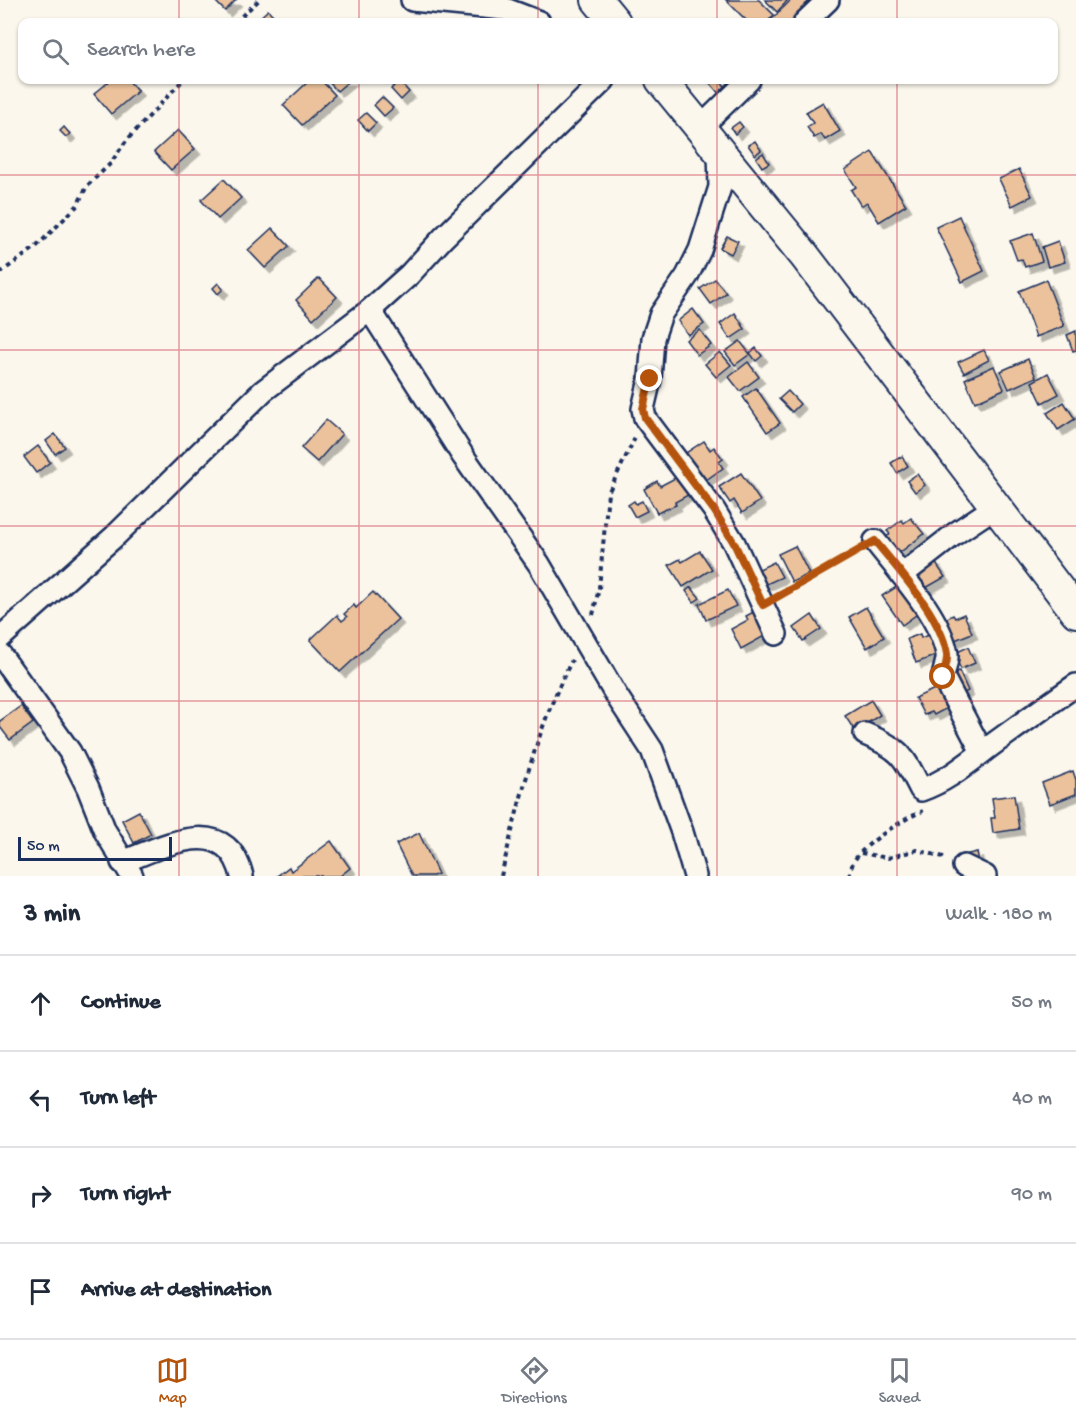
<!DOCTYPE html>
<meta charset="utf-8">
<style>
body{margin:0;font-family:"Gochi Hand",sans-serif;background:#f2f2f3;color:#1f2937}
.scale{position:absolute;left:18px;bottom:15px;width:154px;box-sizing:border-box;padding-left:6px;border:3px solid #1b2f5e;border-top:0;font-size:16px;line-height:21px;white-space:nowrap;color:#1b2f5e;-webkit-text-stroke:4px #fbf7ec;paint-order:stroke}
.stop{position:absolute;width:18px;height:18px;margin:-14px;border:4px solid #b45309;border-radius:50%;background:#fff}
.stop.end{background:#b45309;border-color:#fff;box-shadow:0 2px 6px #0008}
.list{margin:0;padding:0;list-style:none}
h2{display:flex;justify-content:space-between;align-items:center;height:78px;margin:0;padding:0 24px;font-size:26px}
h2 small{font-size:20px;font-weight:400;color:#747a83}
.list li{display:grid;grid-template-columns:39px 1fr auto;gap:18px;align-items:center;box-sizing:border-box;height:96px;padding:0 24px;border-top:2px solid #e0e1e3}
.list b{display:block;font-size:22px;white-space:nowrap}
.list em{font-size:20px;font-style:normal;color:#747a83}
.icon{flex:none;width:33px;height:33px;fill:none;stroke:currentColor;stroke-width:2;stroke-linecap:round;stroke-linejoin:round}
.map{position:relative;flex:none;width:1076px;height:876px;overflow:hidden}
.search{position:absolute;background:#fff;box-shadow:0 2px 4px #0004;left:18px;right:18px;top:18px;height:66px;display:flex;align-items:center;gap:15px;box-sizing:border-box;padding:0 21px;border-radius:12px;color:#747a83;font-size:22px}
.sheet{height:462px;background:#fff}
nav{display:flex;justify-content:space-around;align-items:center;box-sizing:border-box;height:84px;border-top:2px solid #e0e1e3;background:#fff;font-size:16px;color:#747a83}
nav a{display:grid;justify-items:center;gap:3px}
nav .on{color:#b45309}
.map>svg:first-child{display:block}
.building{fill:#ebc29b;stroke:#1b2f5e;stroke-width:1.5;filter:url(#shadow)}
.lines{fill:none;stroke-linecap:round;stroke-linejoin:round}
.minor-casing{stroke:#1b2f5e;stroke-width:26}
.secondary-casing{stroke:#1b2f5e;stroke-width:34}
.path{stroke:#1b2f5e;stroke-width:4;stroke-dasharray:4.5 4.5;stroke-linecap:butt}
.minor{stroke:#fbf7ec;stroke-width:21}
.secondary{stroke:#fbf7ec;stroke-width:30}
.route{stroke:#b45309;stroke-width:8}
.grid{fill:none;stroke:#d1495b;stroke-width:1.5;stroke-opacity:0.55}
</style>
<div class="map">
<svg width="1076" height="876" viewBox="0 0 1076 876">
<defs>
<filter id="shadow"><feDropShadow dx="5.5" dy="5.5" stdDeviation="0" flood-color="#0004"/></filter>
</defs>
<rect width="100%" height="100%" fill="#fbf7ec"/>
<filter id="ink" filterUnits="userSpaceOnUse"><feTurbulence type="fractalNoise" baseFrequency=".0167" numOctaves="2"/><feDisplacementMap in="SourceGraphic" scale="12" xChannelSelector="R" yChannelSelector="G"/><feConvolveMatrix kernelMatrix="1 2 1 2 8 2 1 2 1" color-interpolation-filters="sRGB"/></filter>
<g filter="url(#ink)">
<g class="building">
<path d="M214,0H236L225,11Z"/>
<path d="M726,0H759L774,15L767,22H748Z"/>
<path d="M765,0H788L777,12Z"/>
<path d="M791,0H814L792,22H769Z"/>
<path d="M268,10L280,22H255Z"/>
<path d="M111,80H128L138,91L111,114L94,94Z"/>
<path d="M310,80H321L335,95L302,125L283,105Z"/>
<path d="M327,80H350L337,91Z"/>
<path d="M714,80H720L728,90L721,96L710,83Z"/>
<path d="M399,81L409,92L401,100L391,89Z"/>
<path d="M382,97L393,108L384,116L374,105Z"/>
<path d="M823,102L840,131L825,140L821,134L814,138L807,127L813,123L806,112Z"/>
<path d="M366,113L376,123L368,131L358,120Z"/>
<path d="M739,122L743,127L735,134L731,128Z"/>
<path d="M64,127L70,134L66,137L60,131Z"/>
<path d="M178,130L195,149L171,170L154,152Z"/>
<path d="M755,141L761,150L755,155L748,145Z"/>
<path d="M872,152L906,205L879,222L867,202L861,206L851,190L856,187L845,170Z"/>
<path d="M763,153L769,163L762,167L756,158Z"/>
<path d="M1019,169L1032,196L1012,206L999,179Z"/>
<path d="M224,179L241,198L218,219L201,200Z"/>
<path d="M959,216L984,271L962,282L936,227Z"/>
<path d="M272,228L289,246L265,268L248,250Z"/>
<path d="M1033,233L1042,261L1025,267L1022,259L1017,260L1010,241Z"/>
<path d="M727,236L738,241L731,254L720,248Z"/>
<path d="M1058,241L1065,262L1048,267L1042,247Z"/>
<path d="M319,278L337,297L313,319L296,300Z"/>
<path d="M715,279L726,293L711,304L700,289Z"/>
<path d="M1046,280L1064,326L1036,337L1019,291Z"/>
<path d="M218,283L223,289L218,294L213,288Z"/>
<path d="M693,309L704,324L688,335L678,321Z"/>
<path d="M735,313L745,329L730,339L720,324Z"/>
<path d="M700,330L711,345L697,355L686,340Z"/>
<path d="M1076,331V350L1073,351L1067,335Z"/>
<path d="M740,341L750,354L735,365L725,352Z"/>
<path d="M756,348L762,356L756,361L750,353Z"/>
<path d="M984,350L989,360L964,373L958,362Z"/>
<path d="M720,352L731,365L716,377L705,364Z"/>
<path d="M1028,359L1036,377L1009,389L1001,371Z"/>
<path d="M748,362L759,377L740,391L729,377Z"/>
<path d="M994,366L1004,389L975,402L965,379Z"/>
<path d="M1048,373L1059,394L1042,403L1032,382Z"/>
<path d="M756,388L780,423L767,432L743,397Z"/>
<path d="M788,391L800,404L792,412L779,399Z"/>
<path d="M1064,402L1075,419L1058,430L1047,413Z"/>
<path d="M326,420L342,434L317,462L301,448Z"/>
<path d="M55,434L65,447L55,454L46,441Z"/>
<path d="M704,441L710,450L714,447L723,459L719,462L723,468L706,480L686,453Z"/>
<path d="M38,446L50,462L36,473L24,457Z"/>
<path d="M902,456L908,466L897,473L891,463Z"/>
<path d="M741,473L760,501L742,513L734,500L730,503L719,487Z"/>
<path d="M917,474L925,485L915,492L907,481Z"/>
<path d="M677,477L688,495L675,502L676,505L657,513L644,489L657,481L660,486Z"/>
<path d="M634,501L636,504L642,501L647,511L635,517L628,505Z"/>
<path d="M911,518L924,534L894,557L881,541L890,534L887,531L902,520L904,523Z"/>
<path d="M795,546L809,574L792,582L778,554Z"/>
<path d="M700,551L712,569L683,587L669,565L680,559L682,562Z"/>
<path d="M774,562L782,577L762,586L755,571Z"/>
<path d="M935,562L945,577L924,589L915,574Z"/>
<path d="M901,584L920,612L902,625L882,596Z"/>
<path d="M691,587L700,598L694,602L686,591Z"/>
<path d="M728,590L736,606L706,620L699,604Z"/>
<path d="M373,592L398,619L340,672L310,640L337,615L342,621L347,617L344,614L354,605L356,608Z"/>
<path d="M866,607L884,637L867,648L849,617Z"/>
<path d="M757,610L770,633L741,649L731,629L748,620L746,616Z"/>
<path d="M964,614L972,633L950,642L941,621L953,615L955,618Z"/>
<path d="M812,615L821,629L803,641L794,628Z"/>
<path d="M935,632L942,653L916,663L907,639L920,634L921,638Z"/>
<path d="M968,647L975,663L961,669L953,654Z"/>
<path d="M959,671L968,691L956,697L947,677Z"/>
<path d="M939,687L949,707L934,715L932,712L924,715L915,698Z"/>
<path d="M871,700L880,715L855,731L845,716Z"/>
<path d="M21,706L33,723L10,740L0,727V721Z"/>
<path d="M1073,771L1076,780V794L1050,804L1042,783Z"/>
<path d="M1014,795L1019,829L993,833L991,818H995L992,798Z"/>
<path d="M139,811L151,834L134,843L122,820Z"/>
<path d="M419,833L438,874L433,876H412L396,844Z"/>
<path d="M331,841L350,868L340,876H277L289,867L291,871Z"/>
<path d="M977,852L979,862L970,864L968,854Z"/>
</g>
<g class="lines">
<defs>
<g id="minor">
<path d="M412,0L505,9L539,22"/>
<path d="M805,22L828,0"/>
<path d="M700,128L749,80"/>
<path d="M719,151L720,187L700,250L687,276L661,314L653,338L650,379L643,409L645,418L714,510L734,543L776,634"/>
<path d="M370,310L463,456L539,564L616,695L652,750L682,832L695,876"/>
<path d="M875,541C899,572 940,616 947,654C948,661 944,670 943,677L982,752"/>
<path d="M902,575L956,533L995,507"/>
<path d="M0,638L115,536L263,391L370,310L409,275L443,238L604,80"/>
<path d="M0,654L70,752L88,788L105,831L132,876"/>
<path d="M865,734C901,749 904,756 921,790C950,780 971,760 996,742C1022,723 1049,704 1076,685"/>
<path d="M122,862C163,847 226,811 242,876"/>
<path d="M964,866L985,876"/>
</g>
<g id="secondary">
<path d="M597,0L615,22"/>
<path d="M661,80L804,255L1076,612"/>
</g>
</defs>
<use href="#minor" class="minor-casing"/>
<use href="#secondary" class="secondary-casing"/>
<g class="path">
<path d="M235,22L259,0"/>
<path d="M0,273L36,247L77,206L87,186L110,164L126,141L183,80"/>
<path d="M779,596L859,550"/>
<path d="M593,615L599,588L608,493L635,438"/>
<path d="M861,853L888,858L917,850L947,858"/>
<path d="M501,876C519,802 537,727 572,660"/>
<path d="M849,876C851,871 852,862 856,858C867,842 905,818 923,811"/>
</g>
<use href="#minor" class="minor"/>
<use href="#secondary" class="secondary"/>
</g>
</g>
<g class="lines" filter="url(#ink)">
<path class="route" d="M650,379L643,409L645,418L714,510L734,543L763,605L875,541C899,571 941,616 947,654C948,661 944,670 943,677"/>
</g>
<path class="grid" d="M179,0V22M359,0V22M538,0V22M717,0V22M897,0V22M179,80V876M359,80V876M538,80V876M717,80V876M897,80V876M0,175H1076M0,350H1076M0,526H1076M0,701H1076"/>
</svg>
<div class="scale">50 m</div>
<div class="stop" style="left:943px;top:677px"></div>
<div class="stop end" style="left:650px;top:379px"></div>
<div class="search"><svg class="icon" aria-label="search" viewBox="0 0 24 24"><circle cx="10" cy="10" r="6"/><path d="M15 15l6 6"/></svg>Search here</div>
</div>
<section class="sheet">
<h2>3 min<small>Walk · 180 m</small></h2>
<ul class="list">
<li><svg class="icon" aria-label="ahead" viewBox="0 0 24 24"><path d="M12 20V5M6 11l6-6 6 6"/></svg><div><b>Continue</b></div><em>50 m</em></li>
<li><svg class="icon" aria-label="left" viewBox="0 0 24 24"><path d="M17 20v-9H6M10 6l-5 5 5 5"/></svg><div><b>Turn left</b></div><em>40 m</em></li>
<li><svg class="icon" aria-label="right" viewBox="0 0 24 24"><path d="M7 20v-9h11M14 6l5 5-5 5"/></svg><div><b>Turn right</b></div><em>90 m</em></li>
<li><svg class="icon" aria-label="arrive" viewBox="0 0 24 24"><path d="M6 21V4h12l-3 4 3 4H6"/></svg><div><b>Arrive at destination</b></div></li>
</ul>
</section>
<nav>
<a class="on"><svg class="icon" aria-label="map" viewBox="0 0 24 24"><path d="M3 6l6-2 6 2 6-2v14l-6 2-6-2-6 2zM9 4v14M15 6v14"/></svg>Map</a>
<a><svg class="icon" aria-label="directions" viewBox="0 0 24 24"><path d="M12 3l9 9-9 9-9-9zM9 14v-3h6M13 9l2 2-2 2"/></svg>Directions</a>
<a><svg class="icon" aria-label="saved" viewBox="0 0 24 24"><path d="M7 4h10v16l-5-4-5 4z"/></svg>Saved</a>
</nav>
